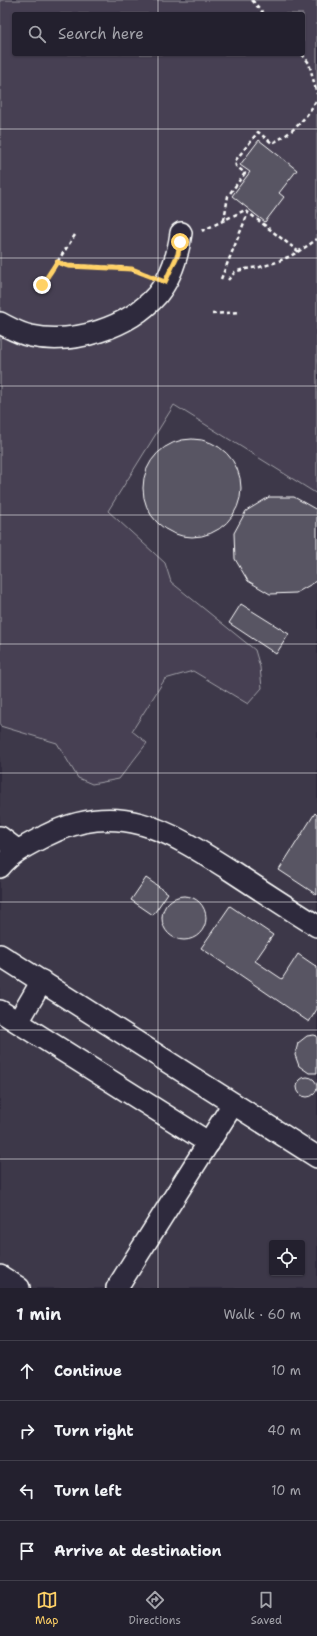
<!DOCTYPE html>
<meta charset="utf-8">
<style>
body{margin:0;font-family:"Shantell Sans",sans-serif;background:#2f2d3a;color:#f1f3f6}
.controls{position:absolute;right:12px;bottom:12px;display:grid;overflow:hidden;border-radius:4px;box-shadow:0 1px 3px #0004}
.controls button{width:36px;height:36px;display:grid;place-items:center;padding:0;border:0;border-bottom:1px solid #403e4a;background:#23202e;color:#f1f3f6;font:20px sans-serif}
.stop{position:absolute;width:12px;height:12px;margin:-9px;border:3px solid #ffd166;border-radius:50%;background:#fff}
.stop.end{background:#ffd166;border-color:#fff;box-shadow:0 1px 4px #0008}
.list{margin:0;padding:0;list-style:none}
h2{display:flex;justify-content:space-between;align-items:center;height:52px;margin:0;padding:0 16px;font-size:17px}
h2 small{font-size:13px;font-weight:400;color:#a3a3aa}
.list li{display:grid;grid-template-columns:26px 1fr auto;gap:12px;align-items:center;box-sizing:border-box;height:60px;padding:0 16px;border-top:1px solid #403e4a}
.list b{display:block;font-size:15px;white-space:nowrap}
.list em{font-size:13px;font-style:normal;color:#a3a3aa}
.icon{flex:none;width:22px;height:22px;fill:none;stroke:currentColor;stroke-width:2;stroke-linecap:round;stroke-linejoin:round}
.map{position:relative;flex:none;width:317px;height:1288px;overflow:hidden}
.search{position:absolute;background:#23202e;box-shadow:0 1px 3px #0004;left:12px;right:12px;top:12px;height:44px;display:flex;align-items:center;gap:10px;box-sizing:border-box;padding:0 14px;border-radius:4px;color:#a3a3aa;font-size:15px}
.sheet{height:292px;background:#23202e}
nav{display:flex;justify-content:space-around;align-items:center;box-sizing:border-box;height:56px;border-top:1px solid #403e4a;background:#23202e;font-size:11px;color:#a3a3aa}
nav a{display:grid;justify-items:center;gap:2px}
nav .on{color:#ffd166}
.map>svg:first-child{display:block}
.built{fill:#3c3749;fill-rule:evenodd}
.green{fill:#464152;stroke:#a2a0a8;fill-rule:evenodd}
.building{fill:#595564;stroke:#fff}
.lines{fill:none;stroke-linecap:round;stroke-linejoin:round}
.minor-casing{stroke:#fff;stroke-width:24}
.path{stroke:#fff;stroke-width:2.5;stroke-dasharray:4 3;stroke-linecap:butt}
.minor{stroke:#2f2a3d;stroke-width:21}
.route{stroke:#ffd166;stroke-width:5}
.grid{fill:none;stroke:#fff;stroke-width:1;stroke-opacity:0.55}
</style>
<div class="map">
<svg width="317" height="1288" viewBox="0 0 317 1288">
<rect width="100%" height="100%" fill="#2f2a3d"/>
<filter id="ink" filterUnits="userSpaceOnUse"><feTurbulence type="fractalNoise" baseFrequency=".025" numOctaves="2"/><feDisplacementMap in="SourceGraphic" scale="8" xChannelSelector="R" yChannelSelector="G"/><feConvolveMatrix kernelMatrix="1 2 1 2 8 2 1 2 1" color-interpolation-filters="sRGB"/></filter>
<g filter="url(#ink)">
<path class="built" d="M149,376L317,470V1288H0V697L47,527ZM272,1243H302V1273H272Z"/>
<path class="green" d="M0,0H317V494L174,405L108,511L165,563L171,582L255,650L260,667L262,688L248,704L193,671L165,679L132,731L147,743L119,779L92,784L78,778L57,743L0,726ZM14,14H303V54H14Z"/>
<g class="building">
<path d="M259,140L297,170L279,193L284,197L265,222L232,196L250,172L240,165Z"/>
<circle cx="192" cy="488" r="49"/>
<path d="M269,497H294L317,510V581L296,593L270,594L248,581L235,559L234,533L246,511Z"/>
<path d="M241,604L289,634L276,654L229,623Z"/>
<path d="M315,813L317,815V895L279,870Z"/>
<path d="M146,878L168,893L153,915L131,900Z"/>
<circle cx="184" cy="918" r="22"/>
<path d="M230,906L273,935L255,961L282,979L298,954L317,967V1009L309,1022L201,948Z"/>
<path d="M314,1035L317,1036V1073H309L299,1066L295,1055L298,1043L307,1036Z"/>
<circle cx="307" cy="1087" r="10"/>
</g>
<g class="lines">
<defs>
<g id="minor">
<path d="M0,323C10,328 20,334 31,336C73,345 128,328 157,295C171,278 178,255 181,233"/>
<path d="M0,837L17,850"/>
<path d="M0,867C12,852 28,845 45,836C119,799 167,830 230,870C259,889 288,908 317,926"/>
<path d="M0,955L317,1157"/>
<path d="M0,1011L209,1143"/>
<path d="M18,1022L42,981"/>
<path d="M0,1276L19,1288"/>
<path d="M117,1288L233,1104"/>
</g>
</defs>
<use href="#minor" class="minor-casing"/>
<g class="path">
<path d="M252,0L264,14"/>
<path d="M302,54L309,63L317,94"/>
<path d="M224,220L228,196L245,173L236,166L235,161L258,132L272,143C293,133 306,119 317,99"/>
<path d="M202,231L245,210L299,252"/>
<path d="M56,262L68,266L126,268L148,275"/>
<path d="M221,279L248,213"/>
<path d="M228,280L235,272C243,269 251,268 260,267C281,262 300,252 317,239"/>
<path d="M42,285L75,235"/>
<path d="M212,314L240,312"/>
</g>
<use href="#minor" class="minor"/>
</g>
</g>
<g class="lines" filter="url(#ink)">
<path class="route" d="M42,285L57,262L68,266L132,269L165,282L178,254L180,242"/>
</g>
<path class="grid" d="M158,0V14M158,54V1288M0,129H317M0,258H317M0,386H317M0,515H317M0,644H317M0,773H317M0,902H317M0,1030H317M0,1159H317"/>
</svg>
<div class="controls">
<button><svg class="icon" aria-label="locate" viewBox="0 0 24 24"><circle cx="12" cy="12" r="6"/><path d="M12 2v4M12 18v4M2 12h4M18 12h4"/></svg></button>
</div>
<div class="stop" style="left:180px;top:242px"></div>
<div class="stop end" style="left:42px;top:285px"></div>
<div class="search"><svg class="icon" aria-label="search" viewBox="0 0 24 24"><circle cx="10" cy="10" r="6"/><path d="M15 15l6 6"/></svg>Search here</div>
</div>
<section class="sheet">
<h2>1 min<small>Walk · 60 m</small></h2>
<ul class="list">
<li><svg class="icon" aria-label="ahead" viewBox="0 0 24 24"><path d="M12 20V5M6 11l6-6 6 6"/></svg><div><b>Continue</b></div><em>10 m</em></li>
<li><svg class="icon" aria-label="right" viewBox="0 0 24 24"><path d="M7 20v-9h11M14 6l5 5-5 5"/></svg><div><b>Turn right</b></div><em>40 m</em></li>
<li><svg class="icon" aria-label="left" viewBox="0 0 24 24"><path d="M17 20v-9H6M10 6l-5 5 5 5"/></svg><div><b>Turn left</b></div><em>10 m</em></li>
<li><svg class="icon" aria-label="arrive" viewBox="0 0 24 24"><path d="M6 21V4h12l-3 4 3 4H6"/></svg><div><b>Arrive at destination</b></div></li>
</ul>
</section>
<nav>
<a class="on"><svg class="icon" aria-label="map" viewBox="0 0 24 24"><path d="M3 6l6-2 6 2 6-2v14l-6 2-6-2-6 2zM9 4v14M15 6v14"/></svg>Map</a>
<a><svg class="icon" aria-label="directions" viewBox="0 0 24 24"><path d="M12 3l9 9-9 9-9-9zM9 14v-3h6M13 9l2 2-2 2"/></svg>Directions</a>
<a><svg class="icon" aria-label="saved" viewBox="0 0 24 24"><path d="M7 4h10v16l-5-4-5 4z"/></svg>Saved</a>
</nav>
